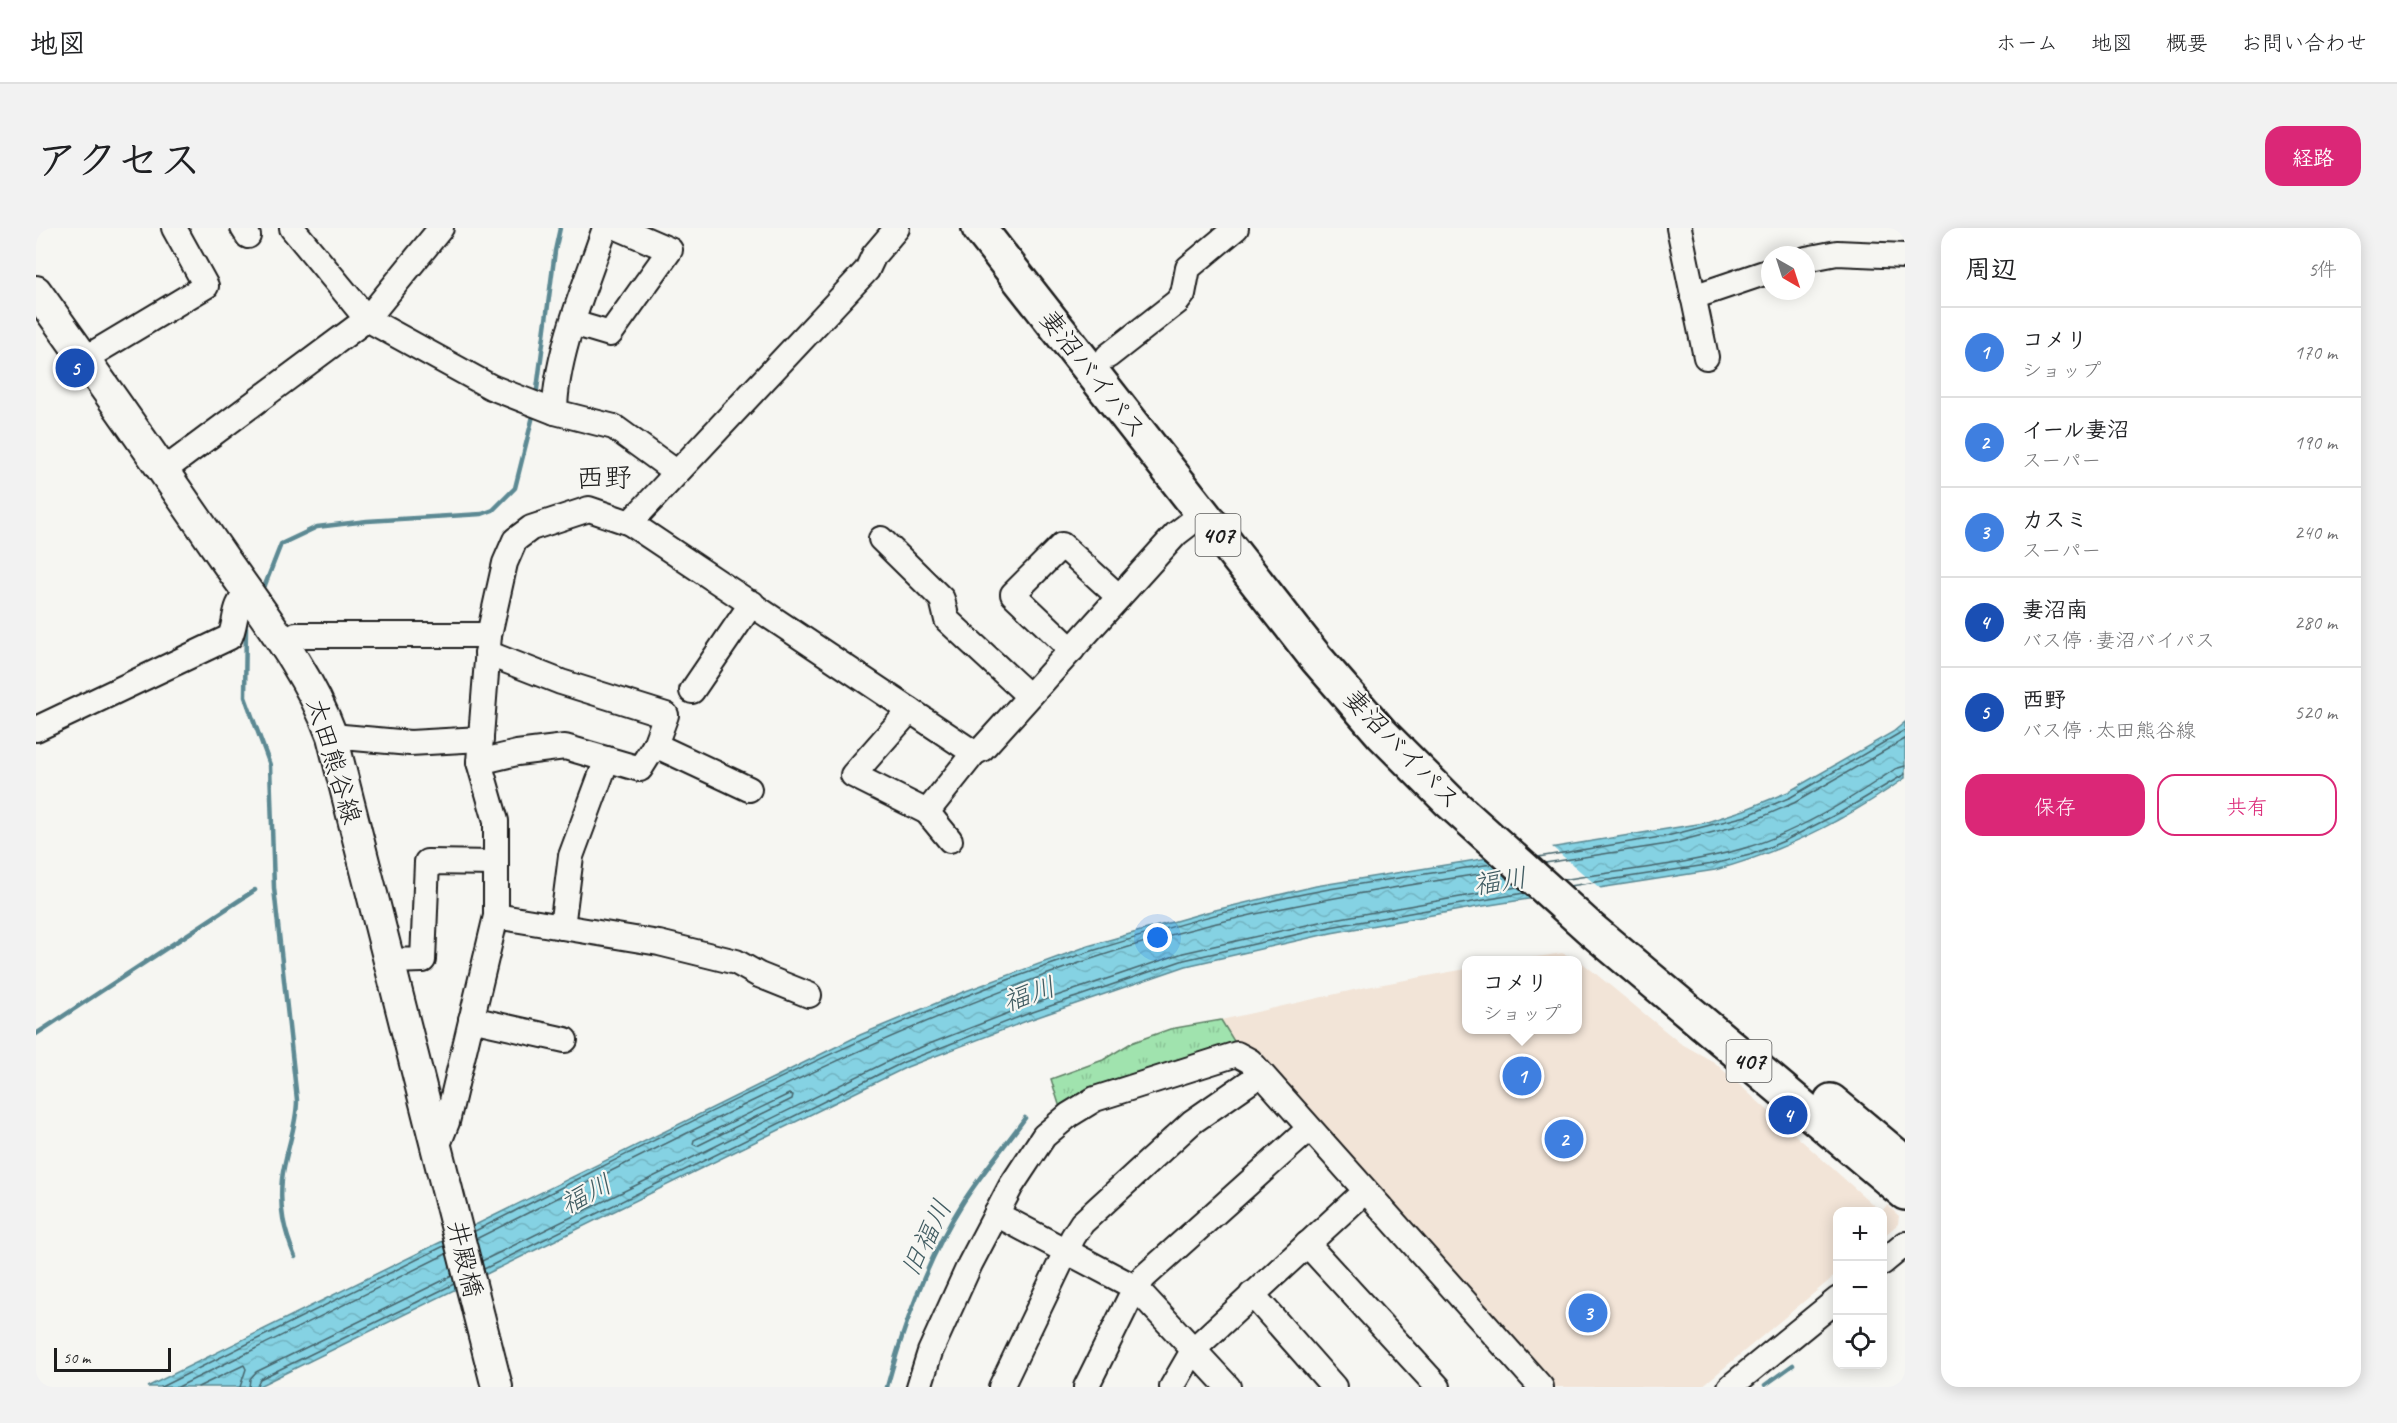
<!DOCTYPE html>
<html lang="ja">
<meta charset="utf-8">
<style>
body{margin:0;font-family:Caveat,"Klee One",sans-serif;background:#f2f2f2;color:#202124}
.controls{position:absolute;right:18px;bottom:18px;display:grid;overflow:hidden;border-radius:12px;box-shadow:0 3px 15px #0003}
.controls button{width:54px;height:54px;display:grid;place-items:center;padding:0;border:0;border-bottom:2px solid #e0e0e0;background:#fff;color:#202124;font:30px sans-serif}
.compass{position:absolute;left:1725px;top:18px;width:54px;height:54px;border-radius:50%;background:#fff;box-shadow:0 3px 15px #0003;rotate:141deg}
.scale{position:absolute;left:18px;bottom:15px;width:117px;box-sizing:border-box;padding-left:6px;border:3px solid #1c1c1c;border-top:0;font-size:16px;line-height:21px;white-space:nowrap;color:#1c1c1c;-webkit-text-stroke:4px #f6f6f2;paint-order:stroke}
.you{position:absolute;left:1122px;top:710px;width:21px;height:21px;margin:-15px;border:4px solid #fff;border-radius:50%;background:#1a73e8;box-shadow:0 0 0 9px #1a73e833}
.badge{display:grid;place-items:center;width:39px;height:39px;border-radius:50%;background:#db2777;color:#fff;font-size:20px;font-weight:700}
.pin{position:absolute;translate:-50% -50%;border:3px solid #fff;box-shadow:0 2px 6px #0006}
.popup{position:absolute;left:1426px;top:728px;width:120px;height:78px;box-sizing:border-box;display:grid;place-content:center;border-radius:12px;background:#fff;filter:drop-shadow(0 2px 4px #0005);font-size:20px;white-space:nowrap;color:#757577}
.popup b{font-size:22px;color:#202124}
.popup::after{content:'';position:absolute;left:50%;top:100%;margin-left:-12px;border:12px solid transparent;border-top-color:#fff}
.list{margin:0;padding:0;list-style:none}
h2{display:flex;justify-content:space-between;align-items:center;height:78px;margin:0;padding:0 24px;font-size:26px}
h2 small{font-size:20px;font-weight:400;color:#757577}
.list li{display:grid;grid-template-columns:39px 1fr auto;gap:18px;align-items:center;box-sizing:border-box;height:90px;padding:0 24px;border-top:2px solid #e0e0e0}
.list b{display:block;font-size:22px;white-space:nowrap}
.list p{margin:0;font-size:20px;white-space:nowrap;color:#757577}
.list em{font-size:20px;font-style:normal;color:#757577}
.actions{display:flex;gap:12px;padding:18px 24px}
.actions a{flex:1;padding:14px 0;border:2px solid #db2777;border-radius:18px;text-align:center;font-size:21px;color:#db2777}
.actions .main{background:#db2777;color:#fff}
.icon{flex:none;width:33px;height:33px;fill:none;stroke:currentColor;stroke-width:2;stroke-linecap:round;stroke-linejoin:round}
.map{position:relative;flex:none;width:1869px;height:1159px;overflow:hidden;border-radius:18px}
header{display:flex;align-items:center;gap:36px;box-sizing:border-box;height:84px;padding:0 30px;background:#fff;border-bottom:2px solid #e0e0e0}
header strong{font-size:28px}
nav{display:flex;gap:33px;margin-inline-start:auto;font-size:21px}
.intro{display:flex;align-items:center;justify-content:space-between;box-sizing:border-box;height:144px;padding:0 36px}
h1{margin:0;font-size:42px}
.button{padding:15px 27px;border-radius:18px;background:#db2777;color:#fff;font-size:21px;font-weight:700}
main{display:flex;gap:36px;padding:0 36px}
aside{flex:1;background:#fff;border-radius:18px;box-shadow:0 3px 15px #0003}
.map>svg:first-child{display:block}
.built{fill:#f2e4d7}
.park{fill:url(#park-tufts);stroke:#5e8065;stroke-width:1.5}
.water{fill:url(#water-waves);stroke:#5b8993;stroke-width:1.5}
.pier{fill:#f6f6f2}
.lines{fill:none;stroke-linecap:round;stroke-linejoin:round}
.shore{stroke:#46656c;stroke-width:1.5}
.stream{stroke:#5b8993;stroke-width:4.5}
.minor-casing{stroke:#1c1c1c;stroke-width:28}
.major-casing{stroke:#1c1c1c;stroke-width:34}
.highway-casing{stroke:#1c1c1c;stroke-width:38}
.minor{stroke:#f6f6f2;stroke-width:24}
.major{stroke:#f6f6f2;stroke-width:30}
.highway{stroke:#f6f6f2;stroke-width:33}
.labels{text-anchor:middle;dominant-baseline:central;stroke-width:4.5;stroke-linejoin:round;paint-order:stroke}
.shield{fill:#f6f6f2;stroke:#5d5d5c;stroke-width:1.5}
.shield-label{font-size:24px;font-weight:bold;fill:#1c1c1c}
.street-label{font-size:26px;fill:#1c1c1c;stroke:#f6f6f2}
.water-label{font-size:27px;font-style:italic;fill:#415c62;stroke:#f6f6f2}
.quarter-label{font-size:28px;fill:#1c1c1c;stroke:#f6f6f2}
</style>
<header>
<strong>地図</strong>
<nav><a>ホーム</a><a>地図</a><a>概要</a><a>お問い合わせ</a></nav>
</header>
<div class="intro"><h1>アクセス</h1><a class="button">経路</a></div>
<main>
<div class="map">
<svg width="1869" height="1159" viewBox="0 0 1869 1159">
<defs>
<pattern id="park-tufts" width="24" height="20" patternUnits="userSpaceOnUse" patternTransform="scale(1.5)"><rect width="24" height="20" fill="#a0e3ae"/><path d="M3 7l-1-3M5 7V3M7 7l1-3M15 17l-1-3M17 17v-4M19 17l1-3" fill="none" stroke="#89c295"/></pattern>
<pattern id="water-waves" width="16" height="10" patternUnits="userSpaceOnUse" patternTransform="scale(1.5)"><rect width="16" height="10" fill="#85d2e3"/><path d="M0 5q4-4 8 0t8 0" fill="none" stroke="#72b4c2"/></pattern>
</defs>
<rect width="100%" height="100%" fill="#f6f6f2"/>
<filter id="ink" filterUnits="userSpaceOnUse"><feTurbulence type="fractalNoise" baseFrequency=".0167" numOctaves="2"/><feDisplacementMap in="SourceGraphic" scale="12" xChannelSelector="R" yChannelSelector="G"/><feConvolveMatrix kernelMatrix="1 2 1 2 8 2 1 2 1" color-interpolation-filters="sRGB"/></filter>
<g filter="url(#ink)">
<g class="built">
<path d="M1526,725L1543,732L1644,815L1678,834L1844,983L1802,984L1801,1046L1665,1159H1516L1201,818L1185,792L1331,759L1430,741V802H1541V732H1482Z"/>
<path d="M1851,977L1863,988L1862,996L1847,1009L1846,983Z"/>
</g>
<path class="park" d="M1185,792L1201,818L1025,883L1015,851L1067,832L1095,815L1134,801Z"/>
<path class="water" d="M1869,494V550C1811,591 1747,624 1679,642L1441,679L1295,705L1150,738L993,792L871,839L221,1159H111L824,807L927,764L1052,718L1171,684L1280,658L1668,595L1708,582L1752,564L1857,504Z"/>
<path class="pier" d="M1515,618L1566,662L1503,672L1454,627Z"/>
<g class="lines">
<g class="shore">
<path d="M1502,629L1631,608L1710,588L1755,569L1869,502"/>
<path d="M1509,635L1632,616L1712,595L1758,575L1869,511"/>
<path d="M1527,652C1587,642 1650,637 1709,620C1762,604 1814,572 1859,541L1869,538"/>
<path d="M1534,658L1677,636L1714,627L1748,613L1805,584L1869,546"/>
<path d="M753,866L757,867L756,871L661,918L657,916L658,912Z"/>
<path d="M439,1003C640,903 840,791 1056,723C1130,700 1207,677 1283,663C1340,653 1398,645 1456,636"/>
<path d="M440,1011C642,910 841,803 1055,731C1188,686 1325,664 1463,643"/>
<path d="M446,1033L865,827L988,779L1147,725L1293,692L1481,659"/>
<path d="M448,1041L868,834L991,786L1148,732L1294,699L1488,665"/>
<path d="M125,1159L408,1018"/>
<path d="M142,1159L410,1026"/>
<path d="M162,1159L208,1137L210,1141L204,1159"/>
<path d="M213,1159L214,1151L220,1144L416,1048"/>
<path d="M220,1159L224,1151L418,1056"/>
</g>
<g class="stream">
<path d="M500,169L519,23L524,0"/>
<path d="M229,357L245,316L281,299L331,293L446,286L457,282L479,260L498,184"/>
<path d="M210,399L209,469L234,537L238,660L261,872C261,899 249,924 246,951C243,981 248,1002 259,1029"/>
<path d="M0,806L219,662"/>
<path d="M1729,1157L1757,1137"/>
<path d="M851,1159C868,1097 891,1031 926,976C945,946 968,919 989,890"/>
</g>
<defs>
<g id="minor">
<path d="M207,0L212,8"/>
<path d="M405,0L331,91L455,159L519,184"/>
<path d="M569,0C551,54 519,127 519,184L578,199L640,244"/>
<path d="M1643,0L1670,129"/>
<path d="M1770,31L1801,25L1869,28"/>
<path d="M1657,69L1734,43"/>
<path d="M537,95L574,106L634,22L583,0"/>
<path d="M1072,128L1141,74L1147,66L1152,40L1200,0"/>
<path d="M48,131L170,58L138,0"/>
<path d="M127,243L331,91L256,0"/>
<path d="M594,295L831,42L838,27L861,0"/>
<path d="M845,311L906,371L911,392L993,468"/>
<path d="M246,416L260,407H453"/>
<path d="M1036,422L977,366L1026,317L1083,369"/>
<path d="M451,425L525,454L630,487L619,517"/>
<path d="M656,463L716,375"/>
<path d="M874,482L817,547L891,584L914,612"/>
<path d="M0,501L194,409C201,393 197,377 212,365"/>
<path d="M296,508L374,515L445,511"/>
<path d="M443,534L481,525L529,519L604,541L619,517L713,561"/>
<path d="M891,584L938,525"/>
<path d="M460,688L623,715L700,734L723,747L773,767"/>
<path d="M526,699L535,628L571,531"/>
<path d="M353,733L387,732L391,634L460,635"/>
<path d="M435,791L529,812"/>
<path d="M401,919L411,894L460,688V593L443,534L453,407L469,335L479,312L495,300L553,281L594,295L938,525L946,521L1140,306L1166,286"/>
<path d="M960,986L1100,1060L1192,1159"/>
<path d="M1271,1016L1402,1159"/>
<path d="M1846,1035L1869,1016"/>
<path d="M1216,1066L1298,1159"/>
<path d="M883,1159L894,1124L934,1036L975,958L1008,908L1033,887L1059,871L1201,826L1214,833L1505,1159"/>
<path d="M965,1159L1037,1009L1046,995L1156,894L1225,846"/>
<path d="M1050,1159L1093,1072L1108,1049L1273,901"/>
<path d="M1136,1159L1158,1121L1328,964"/>
<path d="M1694,1159L1802,1071"/>
</g>
<path id="major" d="M0,63C64,152 127,242 189,332C228,388 272,443 296,508L461,1159"/>
<g id="highway">
<path d="M943,0L1280,430L1346,506L1414,574L1556,702L1869,965"/>
<path d="M1795,873L1869,935"/>
</g>
</defs>
<use href="#minor" class="minor-casing"/>
<use href="#major" class="major-casing"/>
<use href="#highway" class="highway-casing"/>
<use href="#minor" class="minor"/>
<use href="#major" class="major"/>
<use href="#highway" class="highway"/>
</g>
</g>
<g class="labels">
<g class="shield">
<rect x="1159.5" y="286" width="45" height="42" rx="4.5"/>
<rect x="1690.5" y="812" width="45" height="42" rx="4.5"/>
</g>
<g class="shield-label">
<text x="1182" y="307">407</text>
<text x="1713" y="833">407</text>
</g>
<g class="street-label">
<text transform="translate(1057 146) rotate(52)">妻沼バイパス</text>
<text transform="translate(1366 521) rotate(46)">妻沼バイパス</text>
<text transform="translate(298 533) rotate(73)">太田熊谷線</text>
<text transform="translate(429 1031) rotate(77)">井殿橋</text>
</g>
<g class="water-label">
<text transform="translate(1464 653) rotate(-9)">福川</text>
<text transform="translate(993 766) rotate(-19)">福川</text>
<text transform="translate(550 966) rotate(-27)">福川</text>
<text transform="translate(890 1010) rotate(-64)">旧福川</text>
</g>
<g class="quarter-label">
<text x="568" y="249">西野</text>
</g>
</g>
</svg>
<div class="controls">
<button>+</button>
<button>−</button>
<button><svg class="icon" aria-label="locate" viewBox="0 0 24 24"><circle cx="12" cy="12" r="6"/><path d="M12 2v4M12 18v4M2 12h4M18 12h4"/></svg></button>
</div>
<svg class="compass" viewBox="-18 -18 36 36"><path d="M0-13l5 13h-10z" fill="#e53935"/><path d="M0 13l5-13h-10z" fill="#757577"/></svg>
<div class="scale">50 m</div>
<div class="you"></div>
<div class="pin badge" style="left:1486px;top:848px;background:#3f7fe0">1</div>
<div class="popup"><b>コメリ</b>ショップ</div>
<div class="pin badge" style="left:1528px;top:911px;background:#3f7fe0">2</div>
<div class="pin badge" style="left:1552px;top:1085px;background:#3f7fe0">3</div>
<div class="pin badge" style="left:1752px;top:887px;background:#1a4fb4">4</div>
<div class="pin badge" style="left:39px;top:140px;background:#1a4fb4">5</div>
</div>
<aside>
<h2>周辺<small>5件</small></h2>
<ul class="list">
<li><span class="badge" style="background:#3f7fe0">1</span><div><b>コメリ</b><p>ショップ</p></div><em>170 m</em></li>
<li><span class="badge" style="background:#3f7fe0">2</span><div><b>イール妻沼</b><p>スーパー</p></div><em>190 m</em></li>
<li><span class="badge" style="background:#3f7fe0">3</span><div><b>カスミ</b><p>スーパー</p></div><em>240 m</em></li>
<li><span class="badge" style="background:#1a4fb4">4</span><div><b>妻沼南</b><p>バス停 · 妻沼バイパス</p></div><em>280 m</em></li>
<li><span class="badge" style="background:#1a4fb4">5</span><div><b>西野</b><p>バス停 · 太田熊谷線</p></div><em>520 m</em></li>
</ul>
<div class="actions"><a class="main">保存</a><a>共有</a></div>
</aside>
</main>
